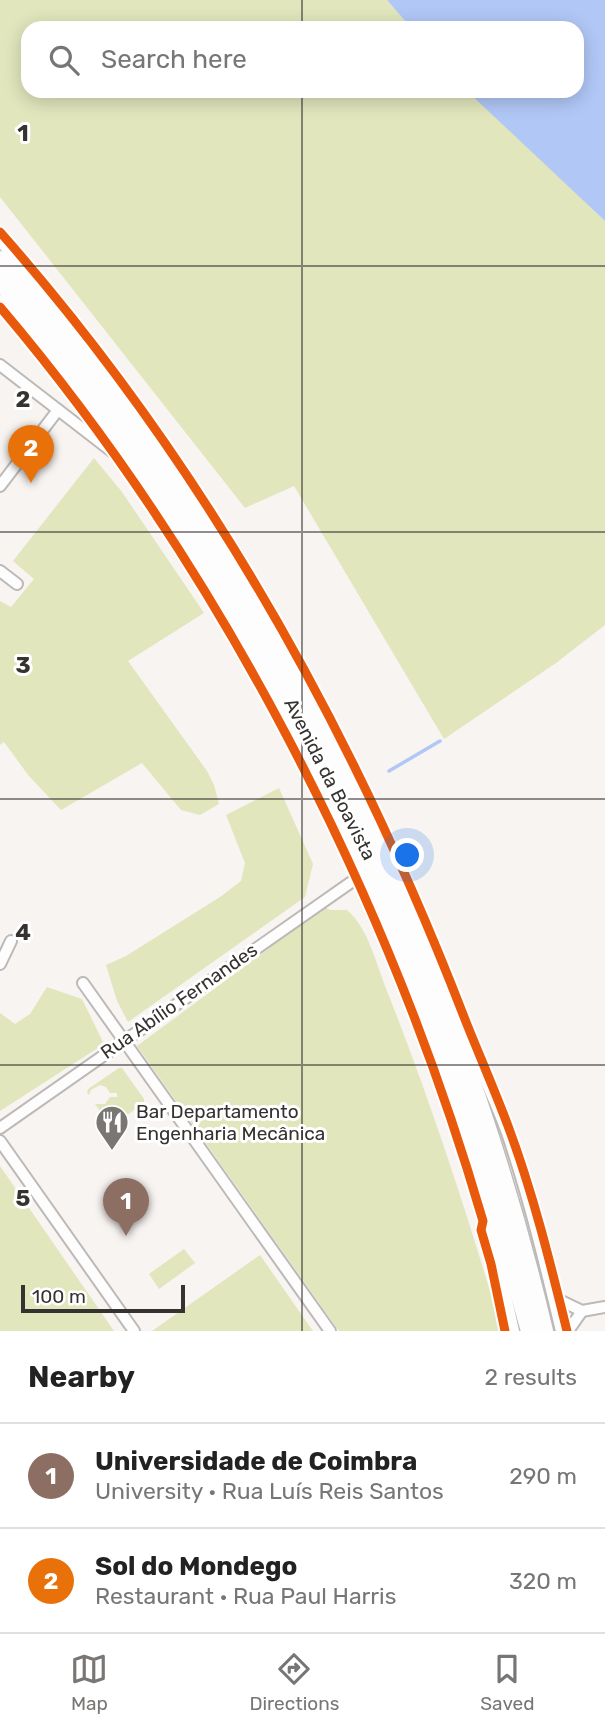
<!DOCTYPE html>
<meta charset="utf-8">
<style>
body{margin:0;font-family:Rubik,sans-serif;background:#f2f2f2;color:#222}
.scale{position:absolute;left:21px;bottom:18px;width:164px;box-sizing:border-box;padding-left:7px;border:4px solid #353230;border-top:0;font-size:19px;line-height:24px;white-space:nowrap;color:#353230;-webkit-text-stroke:5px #fff;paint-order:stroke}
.you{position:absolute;left:408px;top:856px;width:24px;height:24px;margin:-18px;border:5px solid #fff;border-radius:50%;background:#1a73e8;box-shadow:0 0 0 10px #1a73e833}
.badge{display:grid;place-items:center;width:46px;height:46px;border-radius:50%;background:#797674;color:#fff;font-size:23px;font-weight:700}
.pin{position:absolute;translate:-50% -58px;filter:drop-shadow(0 2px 4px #0008)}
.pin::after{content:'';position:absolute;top:37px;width:24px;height:21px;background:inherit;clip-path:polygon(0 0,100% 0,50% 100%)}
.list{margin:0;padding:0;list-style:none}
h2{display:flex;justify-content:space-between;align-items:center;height:91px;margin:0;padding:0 28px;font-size:30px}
h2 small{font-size:23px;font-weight:400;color:#767676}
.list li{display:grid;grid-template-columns:46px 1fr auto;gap:21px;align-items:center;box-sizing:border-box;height:105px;padding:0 28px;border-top:2px solid #e0e0e0}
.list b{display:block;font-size:26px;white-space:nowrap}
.list p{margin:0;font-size:23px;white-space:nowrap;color:#767676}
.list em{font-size:23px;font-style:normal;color:#767676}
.icon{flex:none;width:38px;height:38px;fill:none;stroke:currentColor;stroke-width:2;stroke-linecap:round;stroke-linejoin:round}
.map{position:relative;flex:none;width:605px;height:1331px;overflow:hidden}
.search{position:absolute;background:#fff;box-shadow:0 4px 18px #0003;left:21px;right:21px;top:21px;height:77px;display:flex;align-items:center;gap:18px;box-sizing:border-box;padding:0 24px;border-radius:21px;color:#767676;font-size:26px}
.sheet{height:301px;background:#fff}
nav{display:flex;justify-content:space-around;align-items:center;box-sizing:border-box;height:98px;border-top:2px solid #e0e0e0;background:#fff;font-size:19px;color:#767676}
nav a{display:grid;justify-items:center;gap:4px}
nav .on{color:#797674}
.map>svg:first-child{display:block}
.green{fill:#e1e6bd}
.water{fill:#b1c7f6}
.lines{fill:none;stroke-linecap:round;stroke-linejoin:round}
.stream{stroke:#b1c7f6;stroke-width:3.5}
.minor-casing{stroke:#bcb9b7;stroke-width:14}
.trunk-casing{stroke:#bcb9b7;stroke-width:21}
.minor{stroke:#fefdfd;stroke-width:10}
.trunk{stroke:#fefdfd;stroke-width:18}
.cycleway-casing{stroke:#fff;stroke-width:13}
.cycleway{stroke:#e8590c;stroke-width:9}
.grid{fill:none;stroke:#353230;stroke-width:2;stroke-opacity:0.55}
.labels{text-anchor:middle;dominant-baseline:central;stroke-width:6;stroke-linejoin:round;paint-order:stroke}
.street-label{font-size:19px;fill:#353230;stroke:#fff}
.poi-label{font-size:19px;fill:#353230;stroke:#fff;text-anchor:start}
.grid-label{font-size:23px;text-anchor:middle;font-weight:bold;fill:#353230;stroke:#fff;stroke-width:6;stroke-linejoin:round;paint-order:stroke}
</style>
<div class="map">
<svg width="605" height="1331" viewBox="0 0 605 1331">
<rect width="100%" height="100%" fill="#f8f4f1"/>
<g class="green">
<path d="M0,0H387L411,28H28V91H536L594,211L605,221V625L556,663L444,739L294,486L245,508L0,197Z"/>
<path d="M94,458L122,492L204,613L128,661L207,771L214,785L219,804L200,815L181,810L142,763L61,810L29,776L4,742L0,745V601L11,607L34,579L13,561Z"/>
<path d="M279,788L313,864L305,897L128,1022L117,1001L106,965L126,956L220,897L241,881L245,863L226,815Z"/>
<path d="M325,907L330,910H347C369,929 376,964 387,991C431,1102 468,1216 502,1331H339L137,1046Z"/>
<path d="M47,987L82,999L104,1044L0,1111V1013L15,1024L30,1014Z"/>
<path d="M119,1068H122L144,1099V1103L113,1125L109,1124L95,1104H105L110,1097H117V1093H110L106,1087L100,1085L91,1090L89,1095L87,1093L88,1089Z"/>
<path d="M0,1166L114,1331H0Z"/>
<path d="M184,1249L195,1263L159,1289L149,1274Z"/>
<path d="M260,1255L313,1331H152Z"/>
</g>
<path class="water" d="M387,0H605V221L467,91H577V28H411Z"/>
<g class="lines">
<path class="stream" d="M389,771L440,741"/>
<defs>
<g id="minor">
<path d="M0,241C204,479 356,743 467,1035C479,1068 495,1100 507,1133C529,1198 545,1264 561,1331"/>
<path d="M0,300C241,589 434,963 514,1331"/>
<path d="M0,365L114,453"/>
<path d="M0,486L58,410"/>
<path d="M0,571L17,584"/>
<path d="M0,964L11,941"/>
<path d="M83,983L330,1331"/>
<path d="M0,1128L360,876"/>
<path d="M0,1141L134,1331"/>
<path d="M553,1297L582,1311L605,1307"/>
<path d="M568,1331L582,1311"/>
</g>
<g id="trunk">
<path d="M0,260C262,563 452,941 544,1331"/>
<path d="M0,280C184,500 334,755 434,1024C471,1125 501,1227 530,1331"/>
</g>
</defs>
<use href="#minor" class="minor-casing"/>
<use href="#trunk" class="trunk-casing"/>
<use href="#minor" class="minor"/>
<use href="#trunk" class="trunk"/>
<defs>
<g id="cycleway">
<path d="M0,232C204,463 356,736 466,1022C480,1057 495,1091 508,1126C533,1193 550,1262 567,1331"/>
<path d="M0,307C220,566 388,895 483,1221L481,1230L491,1264L505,1331"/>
</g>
</defs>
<use href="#cycleway" class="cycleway-casing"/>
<use href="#cycleway" class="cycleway"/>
</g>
<path class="grid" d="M302,0V28M302,91V1331M0,266H605M0,532H605M0,799H605M0,1065H605"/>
<defs>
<symbol id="restaurant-pin" viewBox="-11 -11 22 30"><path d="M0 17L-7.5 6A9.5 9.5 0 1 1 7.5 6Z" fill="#797674" stroke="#fff"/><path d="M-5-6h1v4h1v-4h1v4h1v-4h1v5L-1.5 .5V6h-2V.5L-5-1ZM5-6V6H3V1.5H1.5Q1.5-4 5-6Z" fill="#fff"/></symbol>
</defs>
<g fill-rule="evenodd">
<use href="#restaurant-pin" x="93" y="1103" width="38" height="52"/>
</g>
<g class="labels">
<g class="street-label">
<text transform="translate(330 779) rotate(63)">Avenida da Boavista</text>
<text transform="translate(179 1001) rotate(-35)">Rua Abílio Fernandes</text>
</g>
<g class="poi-label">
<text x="136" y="1111">Bar Departamento<tspan x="136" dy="22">Engenharia Mecânica</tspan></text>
</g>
</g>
<g class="grid-label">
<text x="23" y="141">1</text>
<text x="23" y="407">2</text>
<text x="23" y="673">3</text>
<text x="23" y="940">4</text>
<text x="23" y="1206">5</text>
</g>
</svg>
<div class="scale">100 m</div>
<div class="you"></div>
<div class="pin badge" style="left:126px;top:1236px;background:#8d6e63">1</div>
<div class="pin badge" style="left:31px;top:483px;background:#e8710a">2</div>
<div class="search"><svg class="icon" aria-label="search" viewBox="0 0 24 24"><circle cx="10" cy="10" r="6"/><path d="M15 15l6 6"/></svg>Search here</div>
</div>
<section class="sheet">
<h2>Nearby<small>2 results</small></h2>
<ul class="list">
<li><span class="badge" style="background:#8d6e63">1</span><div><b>Universidade de Coimbra</b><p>University · Rua Luís Reis Santos</p></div><em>290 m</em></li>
<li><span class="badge" style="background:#e8710a">2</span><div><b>Sol do Mondego</b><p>Restaurant · Rua Paul Harris</p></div><em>320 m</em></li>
</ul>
</section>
<nav>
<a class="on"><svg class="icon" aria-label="map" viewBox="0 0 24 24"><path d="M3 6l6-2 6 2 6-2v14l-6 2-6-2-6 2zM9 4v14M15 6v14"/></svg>Map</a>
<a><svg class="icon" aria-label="directions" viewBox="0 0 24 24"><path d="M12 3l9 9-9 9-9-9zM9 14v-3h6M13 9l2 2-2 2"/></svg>Directions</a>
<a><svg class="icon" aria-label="saved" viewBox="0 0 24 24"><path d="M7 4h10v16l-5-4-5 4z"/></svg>Saved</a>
</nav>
